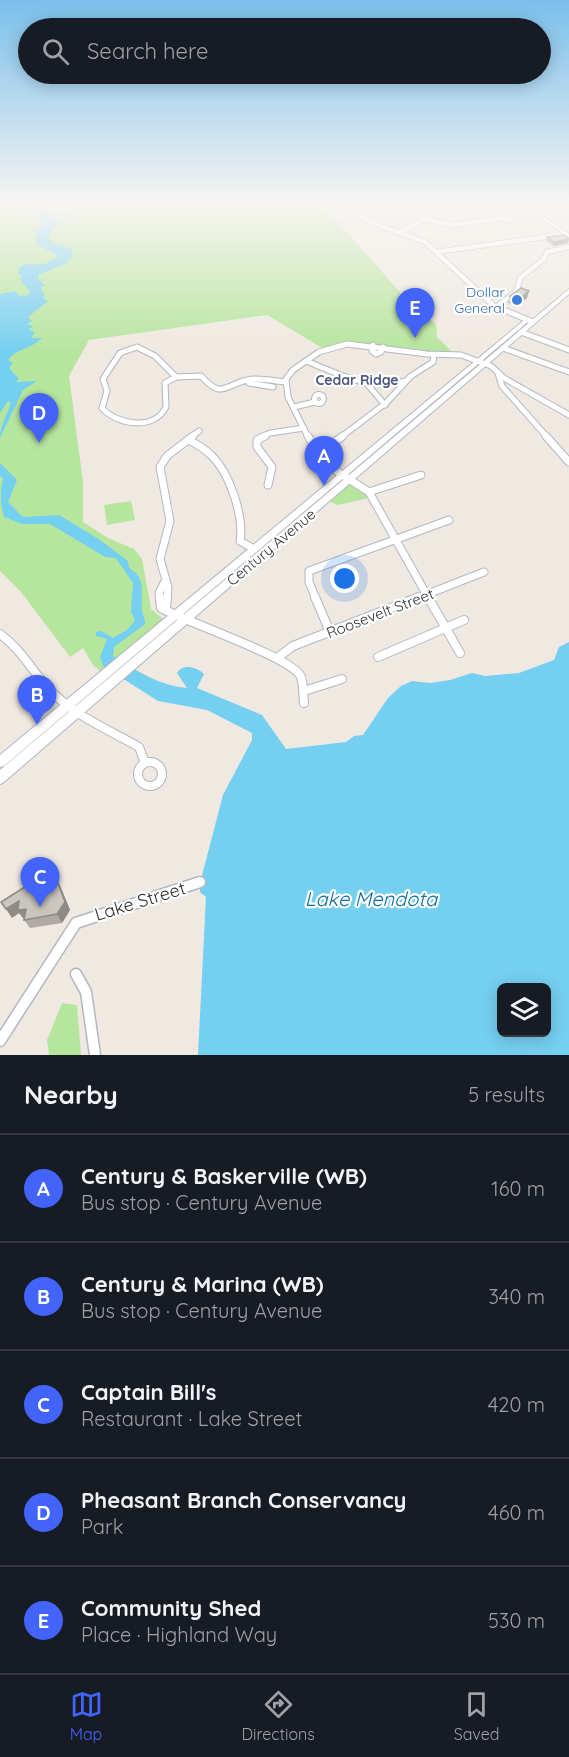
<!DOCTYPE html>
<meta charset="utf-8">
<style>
body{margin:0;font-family:Quicksand,sans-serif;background:#242831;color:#f1f3f6}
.controls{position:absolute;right:18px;bottom:18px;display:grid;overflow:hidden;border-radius:9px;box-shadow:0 3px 15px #0003}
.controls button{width:54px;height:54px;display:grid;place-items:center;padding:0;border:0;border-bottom:2px solid #363941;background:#171b24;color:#f1f3f6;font:30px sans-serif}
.you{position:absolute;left:345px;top:579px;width:21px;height:21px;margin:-15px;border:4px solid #fff;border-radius:50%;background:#1a73e8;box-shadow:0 0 0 9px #1a73e833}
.badge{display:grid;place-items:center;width:39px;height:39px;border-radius:50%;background:#4264fb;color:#fff;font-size:20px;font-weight:700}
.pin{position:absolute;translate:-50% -50px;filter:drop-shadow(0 2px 3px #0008)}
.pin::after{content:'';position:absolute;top:32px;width:21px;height:18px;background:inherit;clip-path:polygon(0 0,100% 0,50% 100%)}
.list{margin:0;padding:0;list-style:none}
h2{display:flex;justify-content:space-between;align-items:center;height:78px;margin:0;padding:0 24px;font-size:26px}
h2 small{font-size:20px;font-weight:400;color:#9ea1a6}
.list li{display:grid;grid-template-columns:39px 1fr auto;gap:18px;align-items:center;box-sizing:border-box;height:108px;padding:0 24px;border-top:2px solid #363941}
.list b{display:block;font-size:22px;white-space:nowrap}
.list p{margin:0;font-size:20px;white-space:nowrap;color:#9ea1a6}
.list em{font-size:20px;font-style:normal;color:#9ea1a6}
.icon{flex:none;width:33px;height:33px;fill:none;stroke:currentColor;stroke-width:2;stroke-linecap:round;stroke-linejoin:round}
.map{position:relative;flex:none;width:569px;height:1055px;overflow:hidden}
.search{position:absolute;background:#171b24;box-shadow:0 3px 15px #0003;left:18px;right:18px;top:18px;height:66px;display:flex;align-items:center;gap:15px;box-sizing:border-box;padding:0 21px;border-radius:33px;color:#9ea1a6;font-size:22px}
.sheet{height:618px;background:#171b24}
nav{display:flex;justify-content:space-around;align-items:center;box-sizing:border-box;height:84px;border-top:2px solid #363941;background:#171b24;font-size:16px;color:#9ea1a6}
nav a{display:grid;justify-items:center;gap:3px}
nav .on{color:#4264fb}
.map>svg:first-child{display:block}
.green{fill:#b6e59e}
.water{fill:#75cff0;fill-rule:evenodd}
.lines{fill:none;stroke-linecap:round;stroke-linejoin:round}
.stream{stroke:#75cff0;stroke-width:1.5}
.street-far4-casing{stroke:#b4b7c1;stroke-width:6}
.street-far3-casing{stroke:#b4b7c1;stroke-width:7}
.street-far2-casing{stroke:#b4b7c1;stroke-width:9}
.street-far1-casing{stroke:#b4b7c1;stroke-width:10}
.street-casing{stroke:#b4b7c1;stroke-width:13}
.secondary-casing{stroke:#b4b7c1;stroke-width:2}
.street-far4{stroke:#fff;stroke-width:4.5}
.street-far3{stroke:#fff;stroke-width:5}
.street-far2{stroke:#fff;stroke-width:7}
.street-far1{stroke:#fff;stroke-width:8}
.street{stroke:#fff;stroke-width:10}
.secondary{fill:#fff;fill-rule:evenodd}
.wall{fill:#afaba4}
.shaded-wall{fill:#8e8b86}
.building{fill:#cbc7bf;stroke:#8e8b86;stroke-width:1.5}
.shop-dot{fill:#3f7fe0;stroke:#fff;stroke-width:2}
.labels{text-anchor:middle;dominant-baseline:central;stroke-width:4.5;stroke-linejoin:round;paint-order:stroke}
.far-shop-label{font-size:14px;fill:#366cbe;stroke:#fff;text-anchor:end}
.far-neighbourhood-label{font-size:14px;font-weight:bold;fill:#4d5680;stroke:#fff}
.street-label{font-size:15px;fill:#2e2e2e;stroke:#fff}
.near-street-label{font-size:18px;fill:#2e2e2e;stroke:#fff}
.near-water-label{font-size:20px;font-style:italic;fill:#0d6fa3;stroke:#fff}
</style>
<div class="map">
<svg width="569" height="1055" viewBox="0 0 569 1055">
<rect width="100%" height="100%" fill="#efe9e1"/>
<g class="green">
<path d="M0,205H323L413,307L436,324L437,337L455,355L359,343L324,349L267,315L89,340L69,376L83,482V522L108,538L134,549L142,559L151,609L167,622L105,675L93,665L83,648L70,657L21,592L0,571Z"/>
<path d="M352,478L373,497L338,505L326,500Z"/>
<path d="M131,501L135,520L107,525L104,505Z"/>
<path d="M62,1003L77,1005L81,1055H49L47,1040Z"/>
</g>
<g class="water">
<path d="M32,205H45V208L55,214L53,215L58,222L70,219L58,223L48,237L54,243L71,248L73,255L67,263L38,275L39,280L46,286H41V290L45,294L43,296L45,300L48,301L28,317L32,321L27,324L33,326L29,330L35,332L31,338H42C32,349 17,348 8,360L13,363L9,368L19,379L16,382L37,381L23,390L0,438C0,425 7,415 11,403L8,401L0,413V294L15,291L20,296L28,295L30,291L20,280L22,276L18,274L20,269L18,268L26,264H45L58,256L36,244V232L43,224V221L32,211Z"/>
<path d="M0,463L17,480L8,502L23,517L59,515L100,540L128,561L129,568C147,578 140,592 142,609C142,614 145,618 145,624L114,647L113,656C138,671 157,685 187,688L177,673C183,663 197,667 204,674L197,688L262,715L286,749L346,742L354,736L363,735L388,698L401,686L412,681L430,683L450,680L472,673L485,676L519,673L554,660L559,647L569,642V1055H198L206,897L200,892V883L223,795L252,740V733L207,710L158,701L103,666L100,657L107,639L96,636V632L101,631L113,638L128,629L135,620L131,612L133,583L116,558L105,557L50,524H22L4,517C0,503 0,492 3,479L0,476ZM502,987H546V1032H502Z"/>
</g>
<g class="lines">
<g class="stream">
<path d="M54,214H65"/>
<path d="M65,220L76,219"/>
</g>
<defs>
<g id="street-far4">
<path d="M348,205L367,221L425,242L493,305L500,308"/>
<circle cx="509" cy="218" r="3"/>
<path d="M425,219L453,225L505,218"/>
<path d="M401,232L434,213L440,205"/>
<path d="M436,252L566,234"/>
<path d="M496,307L517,291L520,278L544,259L547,252L569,247"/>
</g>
<g id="street-far3">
<path d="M497,307L533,322"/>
<path d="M521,332L569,350"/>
<path d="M373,345L372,351L376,354L381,352L383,347"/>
<path d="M137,347L155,356L176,377L165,383L166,407C154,431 117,425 102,408L107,391L103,379L120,353Z"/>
<path d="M503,348L569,372"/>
<path d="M306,361C342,375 367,391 406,381"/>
<path d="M498,373L502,386L547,437"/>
<path d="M176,377L201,376C222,399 223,386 247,380C257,377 274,381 285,382"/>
<path d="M249,383L273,387"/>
<path d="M368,385L385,405"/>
<circle cx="319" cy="399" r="4.5"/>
<path d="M294,407L315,402"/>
<path d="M191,437L199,431"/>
<path d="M262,437L270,433L304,428"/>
<path d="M308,437L288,397L286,379L293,370L319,352L347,344L427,354L461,355L491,366L504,378L569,415"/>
<path d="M341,437L386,403L411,376L433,362L434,355"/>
</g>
<g id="street-far2">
<path d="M265,436L257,440V447L272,467L268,485"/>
<path d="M308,436L324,463L369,492L429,599"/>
<path d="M546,436L569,462"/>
<path d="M188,440C197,444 205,449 212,456C230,474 244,516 240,541L254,549"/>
<path d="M315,451L329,446L343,436"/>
<path d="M369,492L421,475"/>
<path d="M160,599L159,593L164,583"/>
<path d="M167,599L168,587L160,559L170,521L160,467L167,456L193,436"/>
<path d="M316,599L309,582V571L449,520"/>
<path d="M415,599L484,572"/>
</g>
<g id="street-far1">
<path d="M160,597L161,608C189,623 287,656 300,675C304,682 303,695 304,703"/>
<path d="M315,597L330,632"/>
<path d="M428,597L460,653"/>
<path d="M166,609L167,597"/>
<path d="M0,634C21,649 32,671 49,689C73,715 109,730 139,747L145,763"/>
<path d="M378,657L464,620"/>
<path d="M277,658L293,646L419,597"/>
<path d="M304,691L342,679"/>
<circle cx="150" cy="774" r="12"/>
</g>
<g id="street">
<path d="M76,974L86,992L95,1055"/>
<path d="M0,1041L76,923L200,882"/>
</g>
<g id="secondary">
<path d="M522,205H528L569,234V238Z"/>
<path d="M569,289V294L4,782L0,784V770Z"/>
<path d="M528,317L531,319L530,320L4,766L0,767V755Z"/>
</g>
</defs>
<use href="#street-far4" class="street-far4-casing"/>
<use href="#street-far3" class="street-far3-casing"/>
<use href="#street-far2" class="street-far2-casing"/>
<use href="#street-far1" class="street-far1-casing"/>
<use href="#street" class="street-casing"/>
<use href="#secondary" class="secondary-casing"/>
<use href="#street-far4" class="street-far4"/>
<use href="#street-far3" class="street-far3"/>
<use href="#street-far2" class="street-far2"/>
<use href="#street-far1" class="street-far1"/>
<use href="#street" class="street"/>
<use href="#secondary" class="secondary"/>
</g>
<g class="wall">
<path d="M547,237L568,243L553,246L546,241Z"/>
<path d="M510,296L527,298L517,306L508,303Z"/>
<path d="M51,874L54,880L61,888L70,910L62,923L30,928L24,920L25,919H24L19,913L12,918Z"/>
</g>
<g class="shaded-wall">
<path d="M569,239L568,243L553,246L554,242Z"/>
<path d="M529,291L527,298L517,306L519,299Z"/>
<path d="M57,880L61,888L70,910L62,923L57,914Z"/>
<path d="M19,901L26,909L31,917L24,919L19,913L12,918L6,909Z"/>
</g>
<g class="building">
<path d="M564,235L569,239L554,242L547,237Z"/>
<path d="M521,288L529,291L519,299L510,296Z"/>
<path d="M51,874L50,881L57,880L65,902L57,914L24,920L26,909L18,910L19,901L6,909L1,902L28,885V879Z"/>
</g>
<linearGradient id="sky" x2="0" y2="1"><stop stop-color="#7abfeb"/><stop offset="0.58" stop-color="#f8f5f2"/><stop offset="1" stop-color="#f8f5f2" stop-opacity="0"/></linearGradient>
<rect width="569" height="352" fill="url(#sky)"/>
<circle class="shop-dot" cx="517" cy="300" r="6"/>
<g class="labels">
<g class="far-shop-label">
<text x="505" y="292">Dollar<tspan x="505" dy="16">General</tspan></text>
</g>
<g class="far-neighbourhood-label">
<text x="357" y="380">Cedar Ridge</text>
</g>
<g class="street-label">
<text transform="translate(271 547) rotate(-40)">Century Avenue</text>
<text transform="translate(380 613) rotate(-21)">Roosevelt Street</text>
</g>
<g class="near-street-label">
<text transform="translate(140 901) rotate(-17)">Lake Street</text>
</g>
<g class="near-water-label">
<text x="371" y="898">Lake Mendota</text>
</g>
</g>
</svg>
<div class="controls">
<button><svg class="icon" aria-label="layers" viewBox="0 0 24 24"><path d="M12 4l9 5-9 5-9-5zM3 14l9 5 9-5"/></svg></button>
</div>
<div class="you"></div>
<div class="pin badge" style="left:324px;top:486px">A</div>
<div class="pin badge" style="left:37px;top:725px">B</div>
<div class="pin badge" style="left:40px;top:907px">C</div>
<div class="pin badge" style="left:39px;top:443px">D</div>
<div class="pin badge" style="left:415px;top:338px">E</div>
<div class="search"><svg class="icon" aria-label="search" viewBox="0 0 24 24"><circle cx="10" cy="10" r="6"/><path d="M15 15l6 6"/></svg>Search here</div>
</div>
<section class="sheet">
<h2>Nearby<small>5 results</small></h2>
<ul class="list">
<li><span class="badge">A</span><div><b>Century &amp; Baskerville (WB)</b><p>Bus stop · Century Avenue</p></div><em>160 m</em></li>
<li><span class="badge">B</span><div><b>Century &amp; Marina (WB)</b><p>Bus stop · Century Avenue</p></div><em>340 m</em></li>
<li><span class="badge">C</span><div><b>Captain Bill's</b><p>Restaurant · Lake Street</p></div><em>420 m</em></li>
<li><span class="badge">D</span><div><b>Pheasant Branch Conservancy</b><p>Park</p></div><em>460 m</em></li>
<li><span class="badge">E</span><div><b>Community Shed</b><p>Place · Highland Way</p></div><em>530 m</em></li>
</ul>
</section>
<nav>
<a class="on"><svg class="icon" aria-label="map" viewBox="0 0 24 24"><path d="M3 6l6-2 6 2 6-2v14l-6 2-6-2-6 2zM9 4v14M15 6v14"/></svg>Map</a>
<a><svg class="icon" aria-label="directions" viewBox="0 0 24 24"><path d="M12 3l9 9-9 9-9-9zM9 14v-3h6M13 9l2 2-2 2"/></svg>Directions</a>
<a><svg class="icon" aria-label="saved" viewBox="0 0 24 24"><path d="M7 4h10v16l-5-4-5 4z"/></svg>Saved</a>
</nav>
